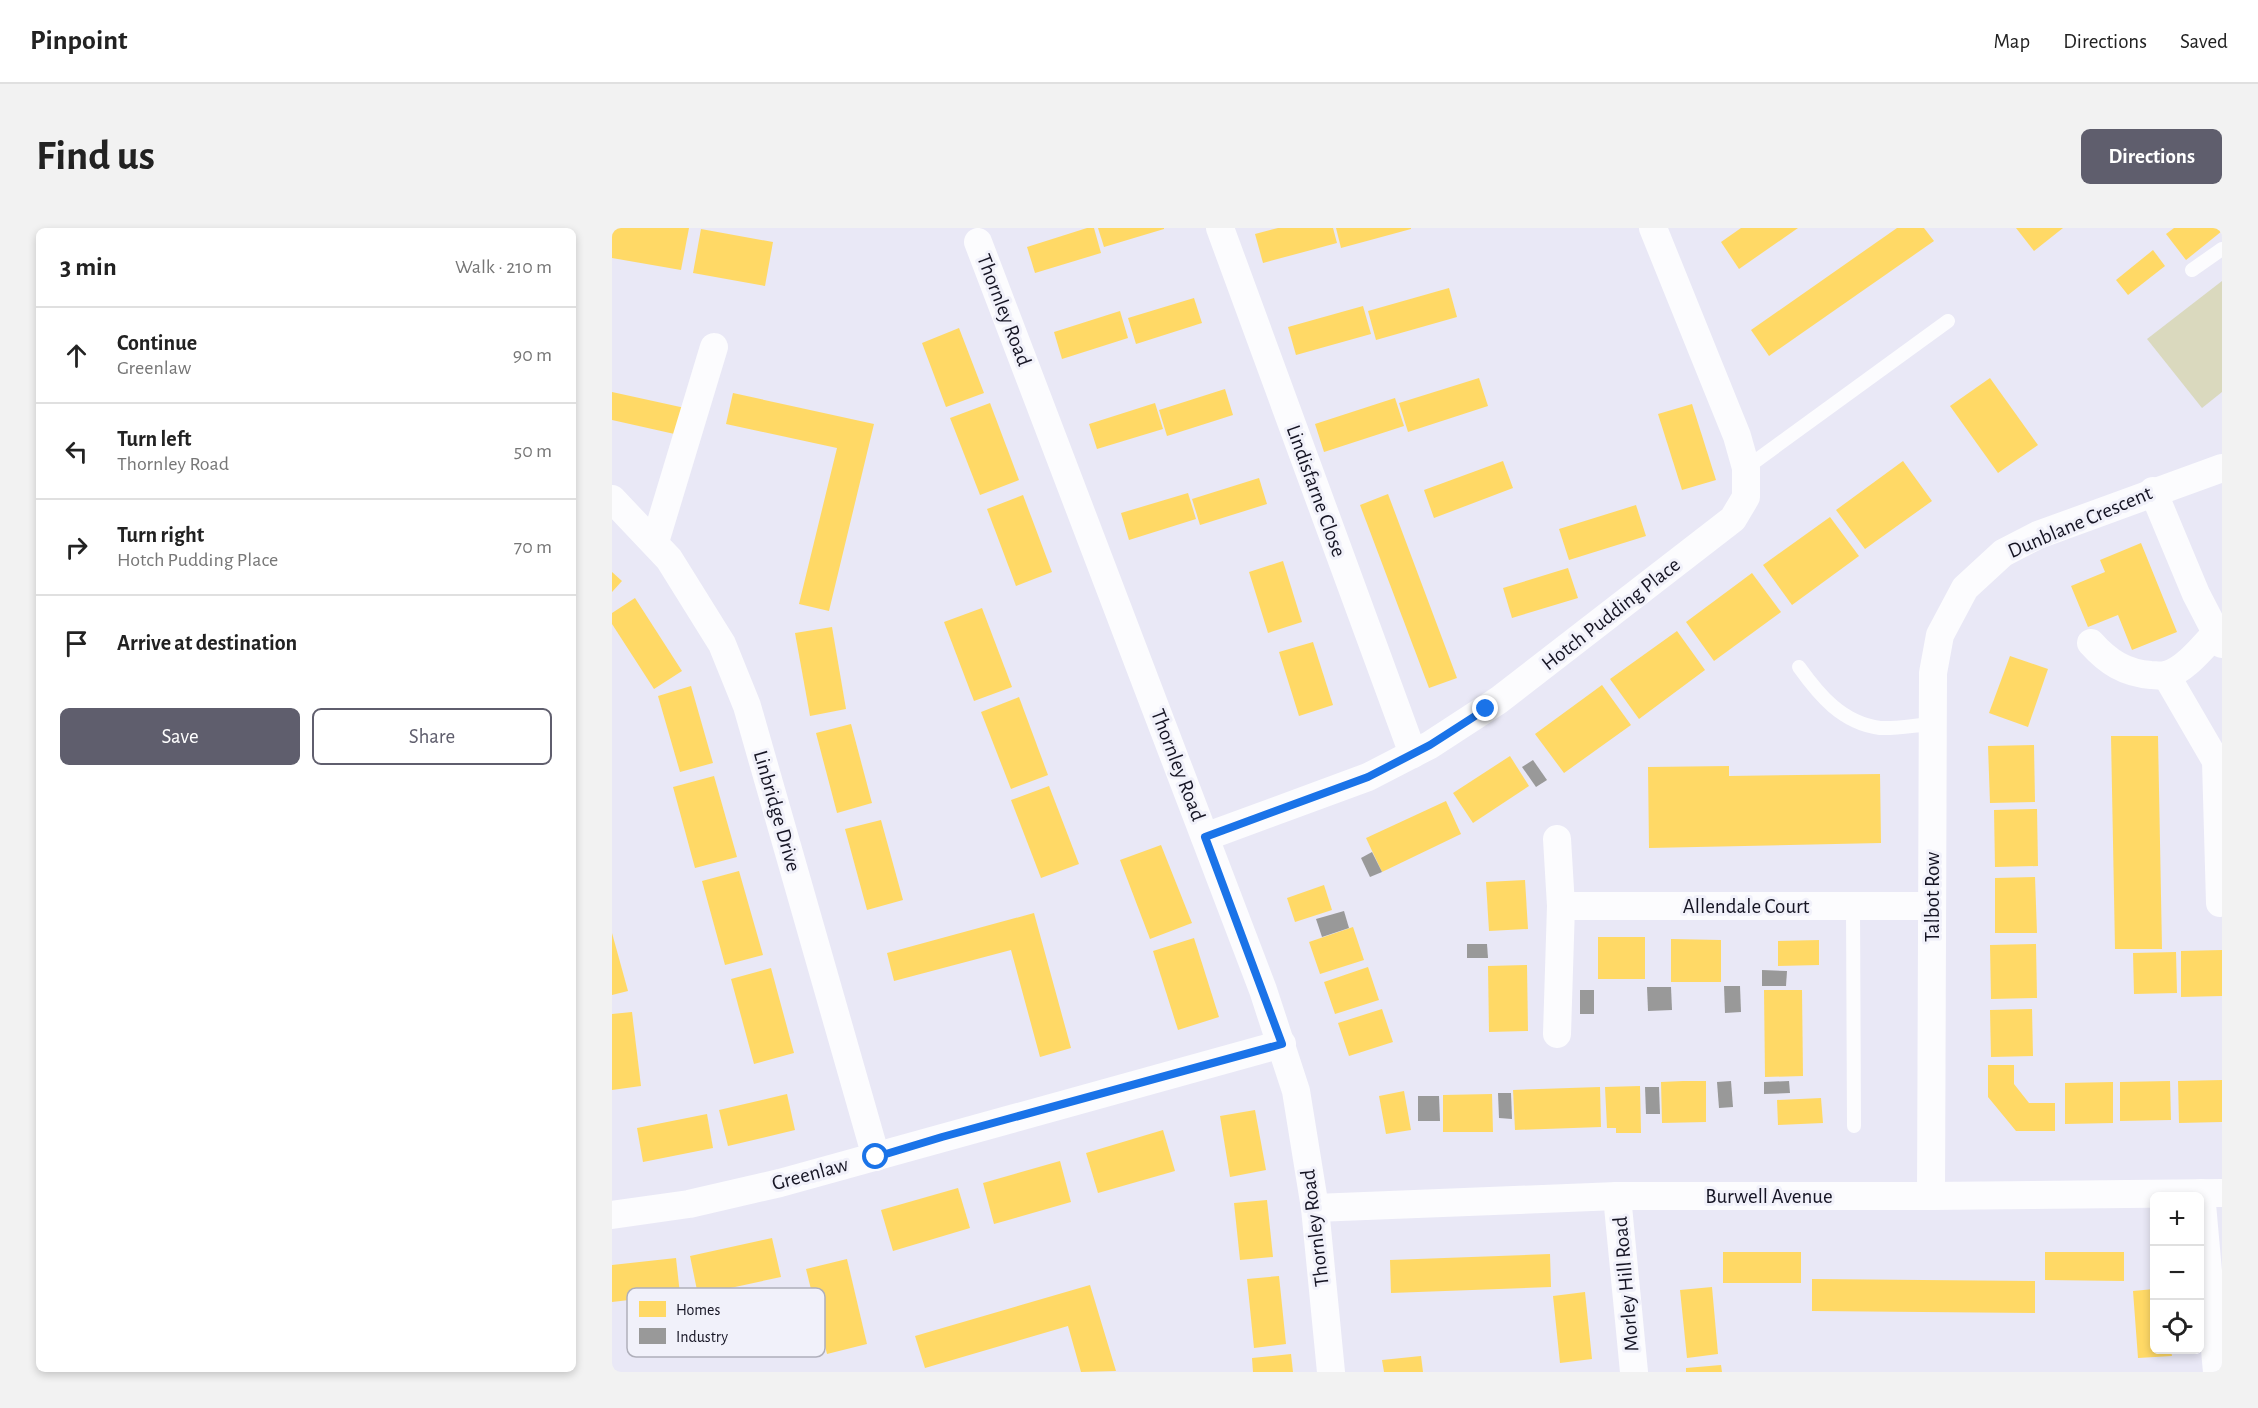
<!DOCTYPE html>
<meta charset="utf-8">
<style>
body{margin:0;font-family:"Alegreya Sans",sans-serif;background:#f2f2f2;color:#222}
.controls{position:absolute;right:18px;bottom:18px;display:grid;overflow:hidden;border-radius:9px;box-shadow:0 3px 9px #0003}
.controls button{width:54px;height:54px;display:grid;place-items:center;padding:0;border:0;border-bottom:2px solid #e0e0e0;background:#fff;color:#222;font:30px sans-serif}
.stop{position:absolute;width:18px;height:18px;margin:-14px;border:4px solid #1a73e8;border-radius:50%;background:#fff}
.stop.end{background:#1a73e8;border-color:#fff;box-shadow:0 2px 6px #0008}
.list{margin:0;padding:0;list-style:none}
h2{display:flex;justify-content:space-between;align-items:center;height:78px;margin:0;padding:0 24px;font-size:26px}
h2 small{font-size:20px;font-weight:400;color:#767676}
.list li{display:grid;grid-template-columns:39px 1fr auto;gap:18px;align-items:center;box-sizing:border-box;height:96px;padding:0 24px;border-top:2px solid #e0e0e0}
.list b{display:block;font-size:22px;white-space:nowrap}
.list p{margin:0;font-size:20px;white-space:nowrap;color:#767676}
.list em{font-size:20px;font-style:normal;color:#767676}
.actions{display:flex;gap:12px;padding:18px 24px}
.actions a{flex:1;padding:14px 0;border:2px solid #5f5e6d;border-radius:9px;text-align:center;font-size:21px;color:#5f5e6d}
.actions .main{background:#5f5e6d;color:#fff}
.icon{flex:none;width:33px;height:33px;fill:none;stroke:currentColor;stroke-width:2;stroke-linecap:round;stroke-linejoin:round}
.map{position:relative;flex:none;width:1610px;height:1144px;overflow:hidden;border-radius:9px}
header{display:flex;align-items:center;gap:36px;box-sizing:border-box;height:84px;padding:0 30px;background:#fff;border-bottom:2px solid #e0e0e0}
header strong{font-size:28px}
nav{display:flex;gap:33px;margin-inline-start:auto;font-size:21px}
.intro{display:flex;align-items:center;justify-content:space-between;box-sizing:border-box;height:144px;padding:0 36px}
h1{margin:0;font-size:42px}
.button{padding:15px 27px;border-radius:9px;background:#5f5e6d;color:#fff;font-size:21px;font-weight:700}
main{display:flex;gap:36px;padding:0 36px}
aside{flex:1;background:#fff;border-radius:9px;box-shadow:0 3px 9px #0003}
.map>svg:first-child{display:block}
.green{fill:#dad9be}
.homes{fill:#ffd966}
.industry{fill:#999}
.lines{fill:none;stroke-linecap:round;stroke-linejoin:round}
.service{stroke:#fcfcfe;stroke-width:14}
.minor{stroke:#fcfcfe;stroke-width:28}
.route{stroke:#1a73e8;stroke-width:8}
.labels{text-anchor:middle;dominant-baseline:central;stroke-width:6;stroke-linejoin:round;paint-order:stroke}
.street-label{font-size:21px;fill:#151423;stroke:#f1f1fa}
.key{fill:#f1f1fa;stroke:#afafba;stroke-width:1.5}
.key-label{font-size:16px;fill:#151423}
</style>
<header>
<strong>Pinpoint</strong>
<nav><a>Map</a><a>Directions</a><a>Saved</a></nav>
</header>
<div class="intro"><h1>Find us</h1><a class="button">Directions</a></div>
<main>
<aside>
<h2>3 min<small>Walk · 210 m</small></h2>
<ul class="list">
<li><svg class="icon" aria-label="ahead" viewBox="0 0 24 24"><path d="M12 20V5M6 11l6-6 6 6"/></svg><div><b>Continue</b><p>Greenlaw</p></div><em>90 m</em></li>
<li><svg class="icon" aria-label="left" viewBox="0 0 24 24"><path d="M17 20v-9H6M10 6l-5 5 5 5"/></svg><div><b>Turn left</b><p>Thornley Road</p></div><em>50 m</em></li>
<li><svg class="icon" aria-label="right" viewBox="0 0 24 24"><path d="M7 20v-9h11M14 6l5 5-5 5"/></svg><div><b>Turn right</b><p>Hotch Pudding Place</p></div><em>70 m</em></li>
<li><svg class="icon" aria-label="arrive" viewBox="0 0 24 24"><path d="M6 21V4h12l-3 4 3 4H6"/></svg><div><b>Arrive at destination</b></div></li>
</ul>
<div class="actions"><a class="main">Save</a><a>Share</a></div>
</aside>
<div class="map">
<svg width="1610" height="1144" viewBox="0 0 1610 1144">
<rect width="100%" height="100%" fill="#e9e8f6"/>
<path class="green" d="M1610,53V164L1590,180L1535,111Z"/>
<g class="homes">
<path d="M0,0H77L69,42L0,30Z"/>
<path d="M475,0H482L489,25L423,45L415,19Z"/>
<path d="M486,0H552V1L492,19Z"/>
<path d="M666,0H721L725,15L651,35L643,6Z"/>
<path d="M724,0H799V1L729,20Z"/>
<path d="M1129,0H1186L1127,41L1109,14Z"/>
<path d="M1285,0H1312L1322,13L1157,128L1139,102Z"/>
<path d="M1404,0H1451L1422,23Z"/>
<path d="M1562,0H1610V3L1574,32L1554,6Z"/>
<path d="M89,1L161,14L153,58L81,45Z"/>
<path d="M1541,22L1553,38L1516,67L1504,52Z"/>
<path d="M837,60L845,89L764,112L756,83Z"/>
<path d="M582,70L590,95L524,116L516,90Z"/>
<path d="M751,78L759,106L684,127L676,99Z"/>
<path d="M508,83L516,110L450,131L442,104Z"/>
<path d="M347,100L372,165L334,179L310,115Z"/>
<path d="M867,150L876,178L796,204L787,175Z"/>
<path d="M1378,150L1426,217L1386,245L1338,178Z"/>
<path d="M613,161L621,187L555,208L547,182Z"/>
<path d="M0,164L73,180L67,207L0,192Z"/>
<path d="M121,165L262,196L217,383L187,376L225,220L114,196Z"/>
<path d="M783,170L792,198L712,224L703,196Z"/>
<path d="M378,175L407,252L368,267L338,190Z"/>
<path d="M543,175L551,201L485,221L477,196Z"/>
<path d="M1080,176L1104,252L1070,262L1046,186Z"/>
<path d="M891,233L901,260L822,290L812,262Z"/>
<path d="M1291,233L1320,273L1253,321L1224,282Z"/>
<path d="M647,250L655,276L588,297L580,271Z"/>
<path d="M576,265L584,291L517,312L509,285Z"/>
<path d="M776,266L845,450L817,460L748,277Z"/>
<path d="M411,267L440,344L404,358L375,281Z"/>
<path d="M1024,277L1034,308L957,332L947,301Z"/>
<path d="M1218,289L1247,328L1180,377L1151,337Z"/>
<path d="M1529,315L1565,404L1520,422L1506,387L1476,399L1459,358L1493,344L1488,332Z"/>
<path d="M671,333L690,394L656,405L637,344Z"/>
<path d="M956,340L966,370L900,390L891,360Z"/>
<path d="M0,344L10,353L0,364Z"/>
<path d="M1140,345L1169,384L1102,433L1074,394Z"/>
<path d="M23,370L70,443L42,461L0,396V385Z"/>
<path d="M370,380L400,459L362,473L332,394Z"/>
<path d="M220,399L234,481L198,488L183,405Z"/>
<path d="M1065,403L1093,442L1027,491L998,451Z"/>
<path d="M701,414L721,477L687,488L667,424Z"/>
<path d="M1398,428L1436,441L1416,499L1377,485Z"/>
<path d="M990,457L1019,497L952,545L923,506Z"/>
<path d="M79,458L101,535L68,544L46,468Z"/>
<path d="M407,469L436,547L399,561L369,484Z"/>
<path d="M239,496L260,575L225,585L204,505Z"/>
<path d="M1499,508H1546L1550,721H1503Z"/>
<path d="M1422,517L1423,574L1378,575L1376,518Z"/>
<path d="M898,528L917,558L861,595L841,565Z"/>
<path d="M1117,538V548L1268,546L1269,615L1037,620L1036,539Z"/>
<path d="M102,548L125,629L83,640L61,559Z"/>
<path d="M437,558L467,636L429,650L399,572Z"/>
<path d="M834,573L849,606L770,644L754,610Z"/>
<path d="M1425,581L1426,638L1383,639L1382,582Z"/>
<path d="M269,592L291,672L255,682L233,601Z"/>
<path d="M549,617L580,695L538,711L508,632Z"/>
<path d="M127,643L151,727L113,737L90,653Z"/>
<path d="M1423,649L1425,705H1383V650Z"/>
<path d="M913,652L916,701L877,703L874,654Z"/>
<path d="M712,657L720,682L683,694L675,670Z"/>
<path d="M422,685L459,820L428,829L399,722L282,753L275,725Z"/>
<path d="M741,699L752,732L708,746L697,714Z"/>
<path d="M0,705L16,763L0,767Z"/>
<rect x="986" y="709" width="47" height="42"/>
<path d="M582,710L607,789L566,802L541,723Z"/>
<path d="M1059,711L1109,712V754H1059Z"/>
<path d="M1207,712V737L1166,738V713Z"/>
<path d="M1424,716L1425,770L1379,771L1378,717Z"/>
<path d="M1610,722V768L1569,769V723Z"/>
<path d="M1564,724L1565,765L1522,766L1521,725Z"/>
<path d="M915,737L916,803L877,804L876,738Z"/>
<path d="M756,739L767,772L723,786L712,754Z"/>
<path d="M159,740L182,825L142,836L119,751Z"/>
<path d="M1152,762H1190L1191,848L1153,849Z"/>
<path d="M770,781L781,814L737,828L726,795Z"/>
<path d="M1420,781L1421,828L1379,829L1378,782Z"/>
<path d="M20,784L29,858L0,862V786Z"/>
<path d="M1376,837H1402V856L1417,875H1443V903H1404L1376,869Z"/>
<path d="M1610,852V894L1567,895L1566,853Z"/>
<path d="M1071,853H1094V894L1050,895L1049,854Z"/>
<path d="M1558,853L1559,892L1508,893V854Z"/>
<path d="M1501,854V895L1453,896V855Z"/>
<path d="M1028,858L1029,905H1004V900H995L993,859Z"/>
<path d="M988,859L989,899L903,902L901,862Z"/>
<path d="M792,863L799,902L774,906L767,868Z"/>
<path d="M175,866L183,902L116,918L107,882Z"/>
<path d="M880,866L881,904H831V867Z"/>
<path d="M1209,870L1211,895L1166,897L1165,872Z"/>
<path d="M643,882L654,942L618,949L608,888Z"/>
<path d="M95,886L101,920L31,934L25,900Z"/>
<path d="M551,902L563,943L486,965L474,925Z"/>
<path d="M448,933L459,974L382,996L371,955Z"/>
<path d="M346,960L358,1000L281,1023L269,982Z"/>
<path d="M655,972L661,1029L628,1032L622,975Z"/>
<path d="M160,1010L169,1049L86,1067L78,1028Z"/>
<rect x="1111" y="1024" width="78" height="31"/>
<path d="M1433,1024H1512V1053L1433,1052Z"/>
<path d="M938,1026L939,1059L779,1065L778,1032Z"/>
<path d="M64,1030L68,1066L0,1074V1037Z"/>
<path d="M235,1031L255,1116L215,1126L194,1041Z"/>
<path d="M667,1048L674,1116L642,1120L635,1051Z"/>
<path d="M1200,1051L1423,1053V1085L1200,1083Z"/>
<path d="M478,1057L504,1143L469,1144L456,1098L313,1140L303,1108Z"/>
<path d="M1100,1059L1106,1126L1075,1130L1068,1062Z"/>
<path d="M1542,1061V1122H1559L1560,1128L1526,1130L1521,1063Z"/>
<path d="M973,1064L980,1131L948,1135L941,1068Z"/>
<path d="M679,1126L681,1144H641L640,1130Z"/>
<path d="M809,1128L811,1144H772L770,1132Z"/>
<path d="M1109,1137L1110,1144H1074V1140Z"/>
</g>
<g class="industry">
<path d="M921,532L935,552L924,559L910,539Z"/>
<path d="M760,624L770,644L758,649L749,630Z"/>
<path d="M732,683L737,700L710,709L704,691Z"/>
<path d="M855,716H875L876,730H855Z"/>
<path d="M1150,742L1175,743L1174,758H1150Z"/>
<path d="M1112,758H1128L1129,784L1113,785Z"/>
<path d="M1035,759H1059L1060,782L1036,783Z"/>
<rect x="968" y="762" width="14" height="24"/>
<path d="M1119,853L1121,879L1107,880L1105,854Z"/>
<path d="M1177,853L1178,865L1152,866V854Z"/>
<path d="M1033,859H1047L1048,886H1034Z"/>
<path d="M886,865H899L900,891L887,890Z"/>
<path d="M806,868H827L828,893H806Z"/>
</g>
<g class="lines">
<g class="service">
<path d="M1580,42L1610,21"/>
<path d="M1134,240L1336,93"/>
<path d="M1187,439C1207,467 1230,495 1268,500C1284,501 1304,497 1320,496"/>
<path d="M1241,678L1242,898"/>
</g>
<g class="minor">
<path d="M608,0L801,526"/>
<path d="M366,14L651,762L684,863L703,980L719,1144"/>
<path d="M1541,263L1584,366L1610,416"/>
<path d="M0,271L57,331L110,416L135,478L264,929"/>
<path d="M43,314L102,119"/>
<path d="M1479,415C1496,434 1513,445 1539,447C1543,447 1549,448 1554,447C1573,442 1591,419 1604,405"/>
<path d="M1554,447L1604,533L1608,675"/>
<path d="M593,609L756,549L818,517L887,472L1121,291L1134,269V240L1125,208L1041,0"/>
<path d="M945,611L949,678L945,806"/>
<path d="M949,678H1319"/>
<path d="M1589,965L1605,1144"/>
<path d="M1005,968L1022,1144"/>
<path d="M1319,968L1321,445L1328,407L1353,360L1391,325L1426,307L1610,240"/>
<path d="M703,980L1005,968H1319L1610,965"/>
<path d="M0,987L77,976L168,955L670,816"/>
</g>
</g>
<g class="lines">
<path class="route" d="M264,929L330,909L670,816L593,609L756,549L818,517L874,481"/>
</g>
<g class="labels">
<g class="street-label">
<text transform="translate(392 82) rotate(69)">Thornley Road</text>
<text transform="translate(704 263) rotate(70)">Lindisfarne Close</text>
<text transform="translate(1468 294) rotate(-23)">Dunblane Crescent</text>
<text transform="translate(999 386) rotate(-38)">Hotch Pudding Place</text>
<text transform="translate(566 537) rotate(69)">Thornley Road</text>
<text transform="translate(165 583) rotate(74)">Linbridge Drive</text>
<text transform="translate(1320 669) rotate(-90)">Talbot Row</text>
<text x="1134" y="678">Allendale Court</text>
<text transform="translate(198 946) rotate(-15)">Greenlaw</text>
<text x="1157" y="968">Burwell Avenue</text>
<text transform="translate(703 1000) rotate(-97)">Thornley Road</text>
<text transform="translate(1014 1056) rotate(-95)">Morley Hill Road</text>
</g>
</g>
<rect x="15" y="1060" width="198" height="69" rx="9" class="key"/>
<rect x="27" y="1073" width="27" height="16" fill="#ffd966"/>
<rect x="27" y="1100" width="27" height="16" fill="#999"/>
<g class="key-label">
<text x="64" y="1087">Homes</text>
<text x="64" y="1114">Industry</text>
</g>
</svg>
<div class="controls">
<button>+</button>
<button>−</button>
<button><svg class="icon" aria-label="locate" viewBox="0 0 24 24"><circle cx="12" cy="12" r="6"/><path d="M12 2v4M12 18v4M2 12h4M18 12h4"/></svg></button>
</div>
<div class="stop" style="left:264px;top:929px"></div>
<div class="stop end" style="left:874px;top:481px"></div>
</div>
</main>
